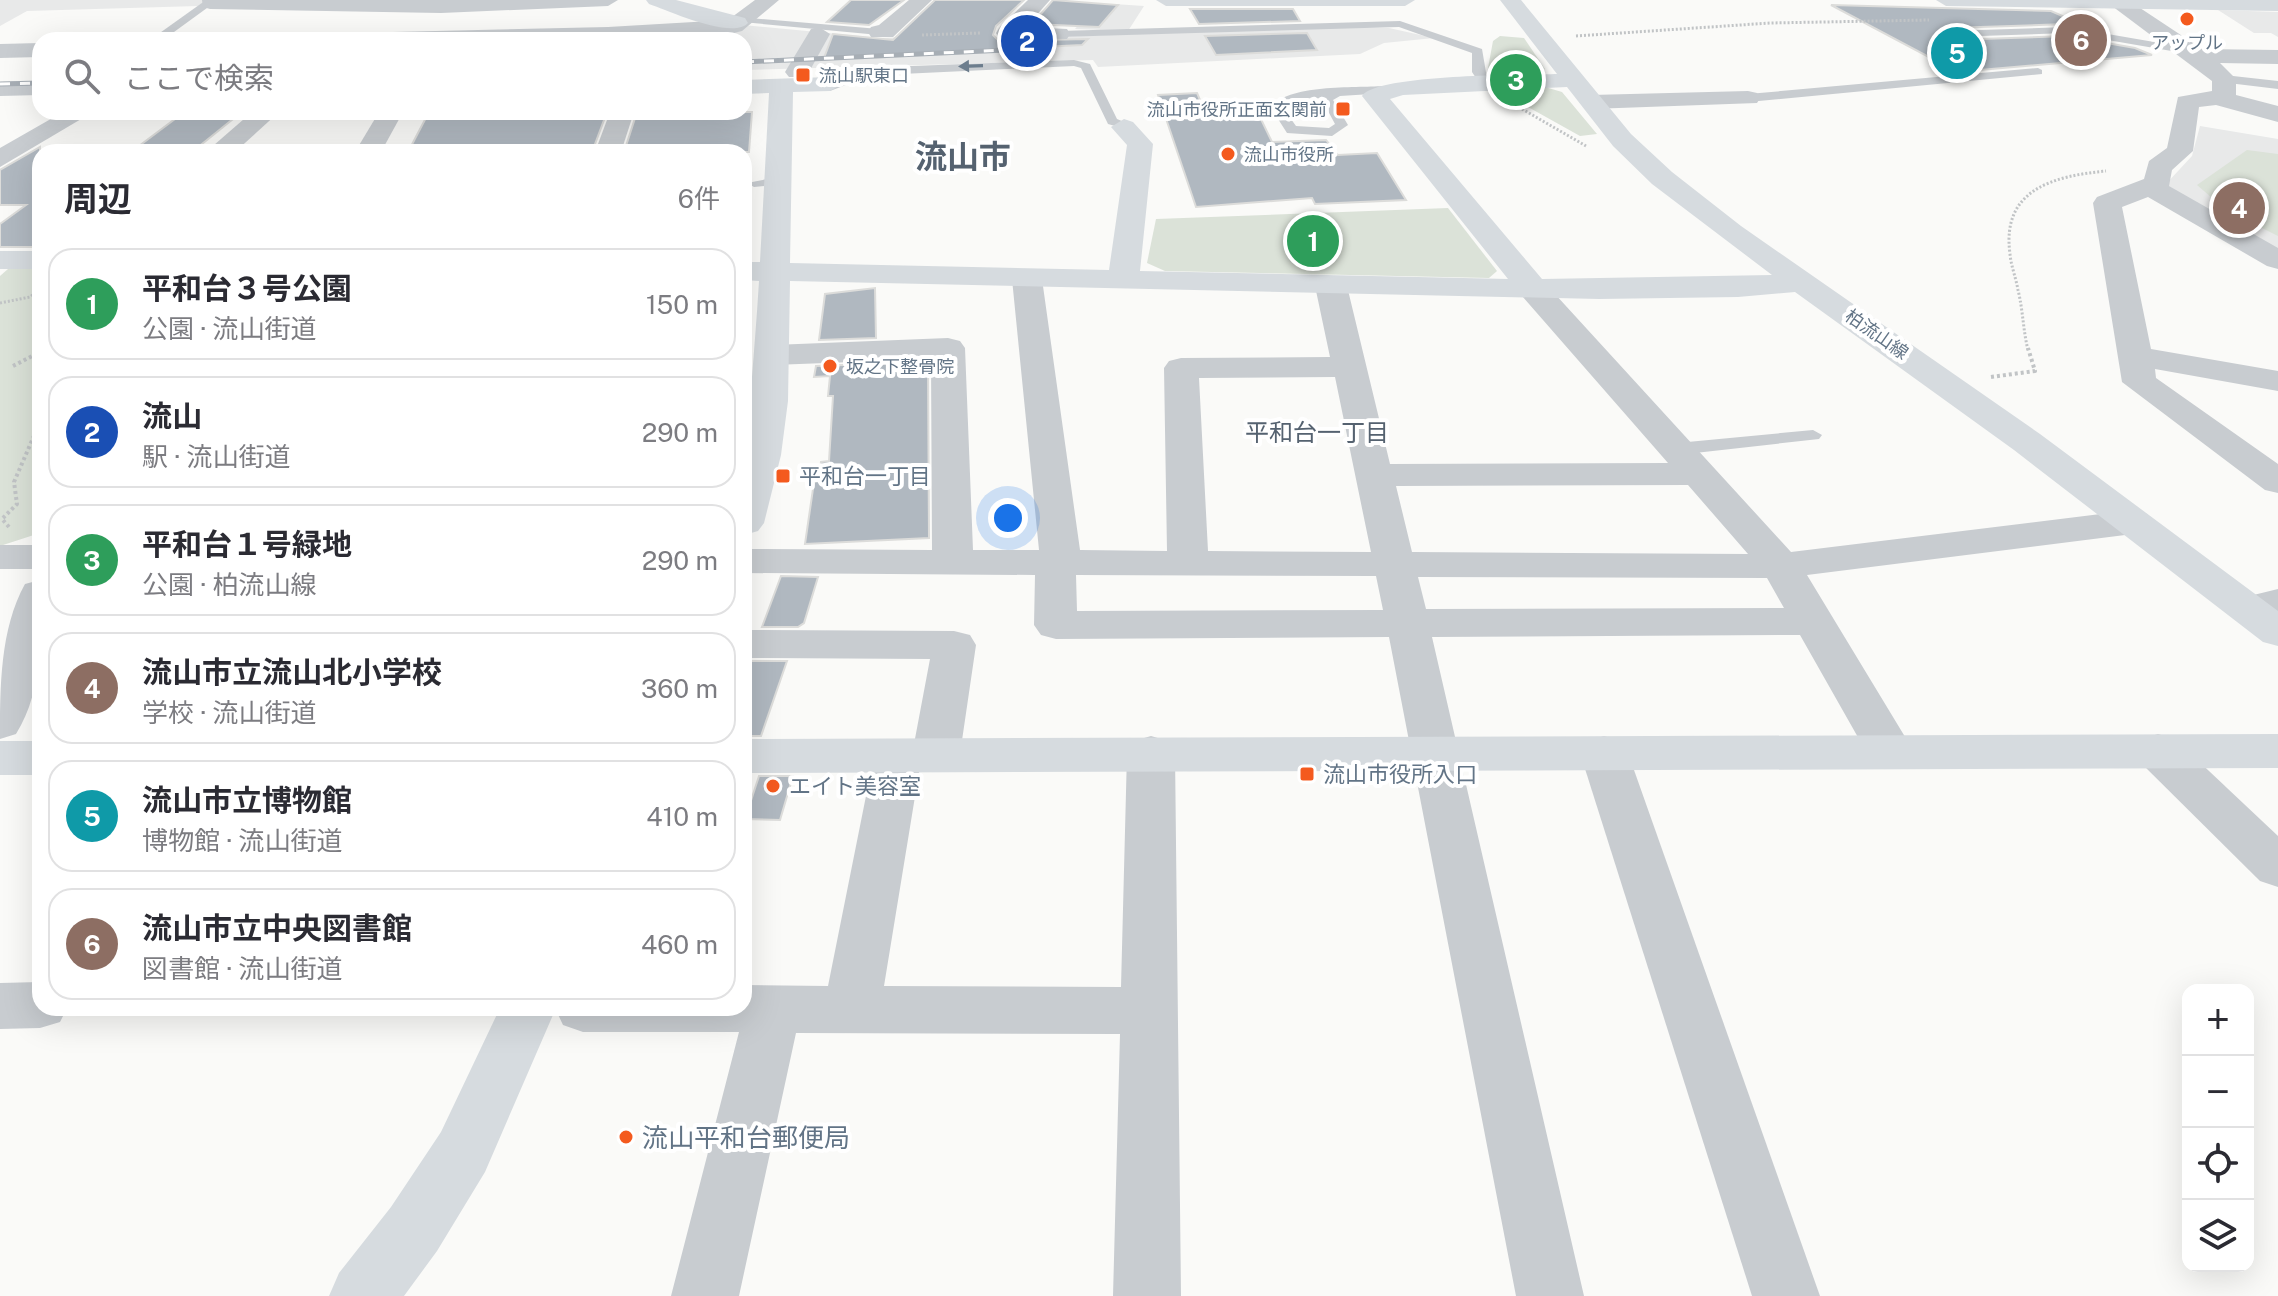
<!DOCTYPE html>
<html lang="ja">
<meta charset="utf-8">
<style>
body{margin:0;font-family:"Public Sans","Noto Sans JP",sans-serif;background:#f7f7f7;color:#2b2b33}
.controls{position:absolute;right:24px;bottom:24px;display:grid;overflow:hidden;border-radius:16px;box-shadow:0 8px 32px #0002}
.controls button{width:72px;height:72px;display:grid;place-items:center;padding:0;border:0;border-bottom:2px solid #e1e1e2;background:#fff;color:#2b2b33;font:40px sans-serif}
.you{position:absolute;left:1008px;top:518px;width:28px;height:28px;margin:-20px;border:6px solid #fff;border-radius:50%;background:#1a73e8;box-shadow:0 0 0 12px #1a73e833}
.badge{display:grid;place-items:center;width:52px;height:52px;border-radius:50%;background:#f45a1e;color:#fff;font-size:26px;font-weight:700}
.pin{position:absolute;translate:-50% -50%;border:4px solid #fff;box-shadow:0 2px 8px #0006}
.list{margin:0;padding:0;list-style:none}
h2{display:flex;justify-content:space-between;align-items:center;height:104px;margin:0;padding:0 32px;font-size:34px}
h2 small{font-size:26px;font-weight:400;color:#7c7c81}
.list li{display:grid;grid-template-columns:52px 1fr auto;gap:24px;align-items:center;box-sizing:border-box;height:112px;margin:0 16px 16px;padding:0 16px;border:2px solid #e1e1e2;border-radius:24px}
.list b{display:block;font-size:30px;white-space:nowrap}
.list p{margin:0;font-size:26px;white-space:nowrap;color:#7c7c81}
.list em{font-size:26px;font-style:normal;color:#7c7c81}
.icon{flex:none;width:44px;height:44px;fill:none;stroke:currentColor;stroke-width:2;stroke-linecap:round;stroke-linejoin:round}
.map{position:relative;flex:none;width:2278px;height:1296px;overflow:hidden}
.search{position:absolute;background:#fff;box-shadow:0 8px 32px #0002;left:32px;top:32px;width:720px;height:88px;display:flex;align-items:center;gap:20px;box-sizing:border-box;padding:0 28px;border-radius:24px;color:#7c7c81;font-size:30px}
.panel{position:absolute;background:#fff;box-shadow:0 8px 32px #0002;left:32px;top:144px;width:720px;height:872px;border-radius:24px}
.map>svg:first-child{display:block}
.built{fill:#e8e9e9}
.green{fill:#dbe2d8}
.building{fill:#b0b8c0;stroke:#dcdcda;stroke-width:2}
.lines{fill:none;stroke-linecap:round;stroke-linejoin:round}
.path-far1{stroke:#c1c4c6;stroke-width:3;stroke-dasharray:2 2;stroke-linecap:butt}
.path{stroke:#c1c4c6;stroke-width:4;stroke-dasharray:3 3;stroke-linecap:butt}
.lane{fill:#c8ccd0;fill-rule:evenodd}
.street{fill:#c8ccd0;fill-rule:evenodd}
.secondary{fill:#d6dbdf;fill-rule:evenodd}
.primary{fill:#d6dbdf;fill-rule:evenodd}
.rail-casing{stroke:#a7aeb5;stroke-width:5}
.rail{stroke:#fff;stroke-width:3;stroke-dasharray:10;stroke-linecap:butt}
.oneway{fill:#6c7d8d}
.poi-dot{fill:#f45a1e;stroke:#fff;stroke-width:3}
.labels{text-anchor:middle;dominant-baseline:central;stroke-width:8;stroke-linejoin:round;paint-order:stroke}
.far-poi-label{font-size:18px;fill:#627486;stroke:#fff;text-anchor:start}
.far-street-label{font-size:18px;fill:#627486;stroke:#fff}
.poi-label{font-size:22px;fill:#627486;stroke:#fff;text-anchor:start}
.neighbourhood-label{font-size:24px;fill:#556270;stroke:#fff}
.near-poi-label{font-size:26px;fill:#627486;stroke:#fff;text-anchor:start}
.far-town-label{font-size:32px;font-weight:bold;fill:#556270;stroke:#fff}
</style>
<div class="map">
<svg width="2278" height="1296" viewBox="0 0 2278 1296">
<rect width="100%" height="100%" fill="#fafaf8"/>
<g class="built">
<path d="M0,0H206L198,6L27,11L0,26Z"/>
<path d="M1114,4L1144,6L1128,31L1075,29L1081,22L1100,23Z"/>
<path d="M2218,10L2278,12V37L2271,33H2254Z"/>
<path d="M743,25L881,38L967,35L994,39L1339,27L1389,28L1434,38L1384,43L1360,54L1098,67L1093,60L744,70V40H671L674,32Z"/>
<path d="M2200,126L2278,139V253L2235,232L2166,184L2192,156Z"/>
</g>
<g class="green">
<path d="M1500,36L1524,38L1545,69L1536,74L1545,87L1562,92L1597,134L1580,136L1494,88L1488,68L1493,41Z"/>
<path d="M2247,150L2278,154V236L2226,210L2197,185Z"/>
<path d="M1448,208L1497,271L1489,278L1165,271L1147,263L1156,219Z"/>
<path d="M40,266V533L0,546V276L8,269Z"/>
</g>
<g class="building">
<path d="M851,0H904L869,25L827,22Z"/>
<path d="M935,0H1024L996,26L993,35L999,41L1088,39L1082,45L824,58L833,34L893,40Z"/>
<path d="M1053,0L1118,5L1099,27L1032,24Z"/>
<path d="M1831,5L2051,11L2090,28L2067,24L1950,28L1941,35L1950,40L2067,36L2135,48L2152,55L1957,72Z"/>
<path d="M1190,9H1293L1300,21L1199,24Z"/>
<path d="M1307,33L1317,50L1216,55L1205,36Z"/>
<path d="M1197,93L1206,114L1252,112L1259,115L1272,142L1326,140L1338,155L1377,153L1406,200L1315,204L1312,198L1196,207L1158,95Z"/>
<path d="M429,112H607L592,152H408Z"/>
<path d="M637,112H752L749,152H624Z"/>
<path d="M175,119H233L192,152H131Z"/>
<path d="M40,147V247H0V224L26,205H0V170Z"/>
<path d="M875,288L876,338L819,340L825,294Z"/>
<path d="M928,362L929,538L805,544L814,482L818,481L821,462L829,461L833,396H828L830,376L814,377L816,366Z"/>
<path d="M781,576L818,577L804,623L798,627H762Z"/>
<path d="M751,661H787L761,736H744V684Z"/>
<path d="M759,776H793L780,820L745,819Z"/>
</g>
<g class="lines">
<g class="path-far1">
<path d="M922,35L980,33"/>
<path d="M1576,36L1770,23L1929,20"/>
<path d="M1522,109L1586,146"/>
<path d="M0,303L30,297L40,289"/>
<path d="M2028,350C2023,330 2023,310 2018,290C2016,278 2011,266 2010,254C2001,189 2054,176 2106,171"/>
</g>
<g class="path">
<path d="M13,366L40,352"/>
<path d="M1991,377L2035,371L2028,348"/>
<path d="M9,527L2,519L17,504L14,482L40,422"/>
</g>
<g class="lane">
<path d="M206,0H218L163,40H150Z"/>
<path d="M738,17L879,29L885,32L879,35L742,22Z"/>
<path d="M1400,21L1482,49L1488,84H1480L1472,72V53L1399,27L1059,37L1053,34L1059,31Z"/>
<path d="M2067,27L2189,48L2195,51L2189,54L2067,33L1950,37L1944,34L1950,31Z"/>
<path d="M1074,60L1090,64L1117,119L1129,124V130L1108,124L1081,68L1074,66L859,76L853,72L859,68Z"/>
<path d="M2038,68L2042,70V74L1748,102L1742,98L1748,94Z"/>
<path d="M2224,75L2278,81V89L2220,82L2218,79Z"/>
<path d="M1383,86L1387,87V93L1340,96L1333,100L1348,125L1332,136L1287,133L1271,108C1285,84 1356,88 1383,86ZM1321,98L1335,124L1329,128L1296,126L1283,108L1292,101Z"/>
<path d="M778,177L783,178V184L754,187L747,183Z"/>
<path d="M1813,430L1822,435L1819,439L1677,455L1668,449L1677,443Z"/>
</g>
<g class="street">
<path d="M202,0H618L608,6L441,13L210,9L203,7Z"/>
<path d="M755,0H779L742,31L734,33L618,40H339L350,33L608,27L728,20Z"/>
<path d="M909,0H932L893,37H871L868,32L871,27L879,25Z"/>
<path d="M1028,0H1050L1026,27L1067,29L1070,34L1067,39L999,38L996,33L999,28Z"/>
<path d="M2104,0H2128L2202,49L2278,50V64L2220,63L2236,79V95L2278,106V122L2216,105L2199,107L2193,151L2172,170L2169,186L2278,248V269L2267,266L2148,197L2122,207L2151,349L2278,371V391L2155,369L2156,378L2278,464V493L2265,490L2122,382L2093,203L2097,197L2144,179L2149,161L2167,148L2178,97L2212,91V81Z"/>
<path d="M819,27L830,34L809,72L805,77H789L785,72L811,29Z"/>
<path d="M40,43V57L0,58V44Z"/>
<path d="M859,65L871,72L867,77L830,91L818,84L822,79Z"/>
<path d="M40,81V95L0,96V82Z"/>
<path d="M1748,91L1757,93L1760,98L1757,103L1591,109L1579,102L1591,95Z"/>
<path d="M63,112H93L0,167V148Z"/>
<path d="M252,112H279L235,152H206Z"/>
<path d="M379,112H403L381,152H355Z"/>
<path d="M610,112H634L621,152H595Z"/>
<path d="M1027,270L1038,272L1042,279L1080,550L1167,551L1164,368L1169,361L1181,358L1330,357L1315,286L1320,279H1342L1347,286L1390,464L1668,463L1522,296L1517,289L1522,282H1544L1791,552L2133,510L2147,514L2153,522L2147,530L2133,534L1807,575L1913,750L1906,762L1889,767L1872,762L1800,635L1432,637L1584,1296H1516L1389,637L1056,639L1041,635L1034,625L1035,575L744,573V549L932,550L931,359L773,365L761,362L756,355L761,348L773,345L948,338L960,341L965,348L973,550H1039L1012,279L1016,272ZM1335,377L1371,552L1208,551L1199,378ZM1688,485L1748,554L1412,552L1396,486ZM1076,575L1376,576L1383,610L1077,611ZM1418,577L1767,578L1784,608L1426,609Z"/>
<rect x="0" y="545" width="40" height="24"/>
<path d="M40,580C40,632 45,688 16,734L0,739C0,687 0,629 25,584Z"/>
<path d="M2278,589V615L2248,622L2233,618L2227,609L2233,600Z"/>
<path d="M744,630L954,631L970,635L976,645L960,754L953,766L936,771L920,766L884,986L1121,987L1127,753L1134,741L1151,736L1168,741L1175,753L1181,1296H1113L1120,1034L796,1033L739,1296H671L739,1032H583L563,1025L555,1008H744V985L828,986L874,756L881,744L898,739L914,744L930,659L744,658Z"/>
<path d="M2158,734L2175,739L2278,836V887L2260,881L2141,763L2134,751L2141,739Z"/>
<path d="M1604,736L1621,741L1628,753L1820,1296H1752L1580,753L1587,741Z"/>
<path d="M40,982V1008H67L60,1022L40,1028L0,1029V983Z"/>
</g>
<g class="secondary">
<path d="M646,0H676L745,18L748,23C733,40 669,11 649,4Z"/>
<path d="M1500,0H1521L1631,134L1672,172L1741,226L2040,434L2278,611V646L2263,642L2014,450L1795,292L1738,297L1599,299L790,281L788,401L781,455L764,523L758,531L744,535C744,450 754,366 759,281L744,280V262H760L769,93L744,94V80L830,77L842,84L830,91L793,92L790,263L1109,270L1127,145L1111,127L1124,119L1133,122L1153,144L1140,271L1508,279L1362,96C1377,74 1524,75 1557,74ZM1567,87L1613,146L1652,184L1772,275L1542,279L1390,99L1403,95Z"/>
<rect x="0" y="251" width="40" height="18"/>
<path d="M2278,734V768L744,773V739Z"/>
<rect x="0" y="741" width="40" height="34"/>
<path d="M500,1008H556L485,1172L437,1251L404,1296H329L339,1273L391,1207L441,1132Z"/>
</g>
<g class="primary">
<path d="M1156,0H1415L1405,6H1166Z"/>
<path d="M1936,0H2278V11L1946,6Z"/>
</g>
<defs>
<g id="rail">
<path d="M744,62L1006,50"/>
<path d="M0,84L40,83"/>
</g>
</defs>
<use href="#rail" class="rail-casing"/>
<use href="#rail" class="rail"/>
</g>
<defs><path id="oneway-solid" d="M-6-.8H1V-3.2L6.5 0L1 3.2V.8H-6Z" transform="scale(2)"/></defs>
<use class="oneway" href="#oneway-solid" transform="translate(971 66) rotate(178)"/>
<g class="poi-dot">
<circle cx="2187" cy="19" r="8"/>
<rect x="795" y="67" width="16" height="16" rx="4"/>
<rect x="1335" y="101" width="16" height="16" rx="4"/>
<circle cx="1228" cy="154" r="8"/>
<circle cx="830" cy="366" r="8"/>
<rect x="775" y="468" width="16" height="16" rx="4"/>
<rect x="1299" y="766" width="16" height="16" rx="4"/>
<circle cx="773" cy="786" r="8"/>
<circle cx="626" cy="1137" r="8"/>
</g>
<g class="labels">
<g class="far-poi-label">
<text x="2187" y="42" text-anchor="middle">アップル</text>
<text x="819" y="75">流山駅東口</text>
<text x="1327" y="109" text-anchor="end">流山市役所正面玄関前</text>
<text x="1244" y="154">流山市役所</text>
<text x="846" y="366">坂之下整骨院</text>
</g>
<g class="far-street-label">
<text transform="translate(1877 334) rotate(35)">柏流山線</text>
</g>
<g class="poi-label">
<text x="799" y="476">平和台一丁目</text>
<text x="1323" y="774">流山市役所入口</text>
<text x="789" y="786">エイト美容室</text>
</g>
<g class="neighbourhood-label">
<text x="1317" y="432">平和台一丁目</text>
</g>
<g class="near-poi-label">
<text x="642" y="1137">流山平和台郵便局</text>
</g>
<g class="far-town-label">
<text x="963" y="156">流山市</text>
</g>
</g>
</svg>
<div class="controls">
<button>+</button>
<button>−</button>
<button><svg class="icon" aria-label="locate" viewBox="0 0 24 24"><circle cx="12" cy="12" r="6"/><path d="M12 2v4M12 18v4M2 12h4M18 12h4"/></svg></button>
<button><svg class="icon" aria-label="layers" viewBox="0 0 24 24"><path d="M12 4l9 5-9 5-9-5zM3 14l9 5 9-5"/></svg></button>
</div>
<div class="you"></div>
<div class="pin badge" style="left:1313px;top:241px;background:#2e9e5b">1</div>
<div class="pin badge" style="left:1027px;top:41px;background:#1a4fb4">2</div>
<div class="pin badge" style="left:1516px;top:80px;background:#2e9e5b">3</div>
<div class="pin badge" style="left:2239px;top:208px;background:#8d6e63">4</div>
<div class="pin badge" style="left:1957px;top:53px;background:#0f9aa8">5</div>
<div class="pin badge" style="left:2081px;top:40px;background:#8d6e63">6</div>
<div class="search"><svg class="icon" aria-label="search" viewBox="0 0 24 24"><circle cx="10" cy="10" r="6"/><path d="M15 15l6 6"/></svg>ここで検索</div>
<section class="panel">
<h2>周辺<small>6件</small></h2>
<ul class="list">
<li><span class="badge" style="background:#2e9e5b">1</span><div><b>平和台３号公園</b><p>公園 · 流山街道</p></div><em>150 m</em></li>
<li><span class="badge" style="background:#1a4fb4">2</span><div><b>流山</b><p>駅 · 流山街道</p></div><em>290 m</em></li>
<li><span class="badge" style="background:#2e9e5b">3</span><div><b>平和台１号緑地</b><p>公園 · 柏流山線</p></div><em>290 m</em></li>
<li><span class="badge" style="background:#8d6e63">4</span><div><b>流山市立流山北小学校</b><p>学校 · 流山街道</p></div><em>360 m</em></li>
<li><span class="badge" style="background:#0f9aa8">5</span><div><b>流山市立博物館</b><p>博物館 · 流山街道</p></div><em>410 m</em></li>
<li><span class="badge" style="background:#8d6e63">6</span><div><b>流山市立中央図書館</b><p>図書館 · 流山街道</p></div><em>460 m</em></li>
</ul>
</section>
</div>
